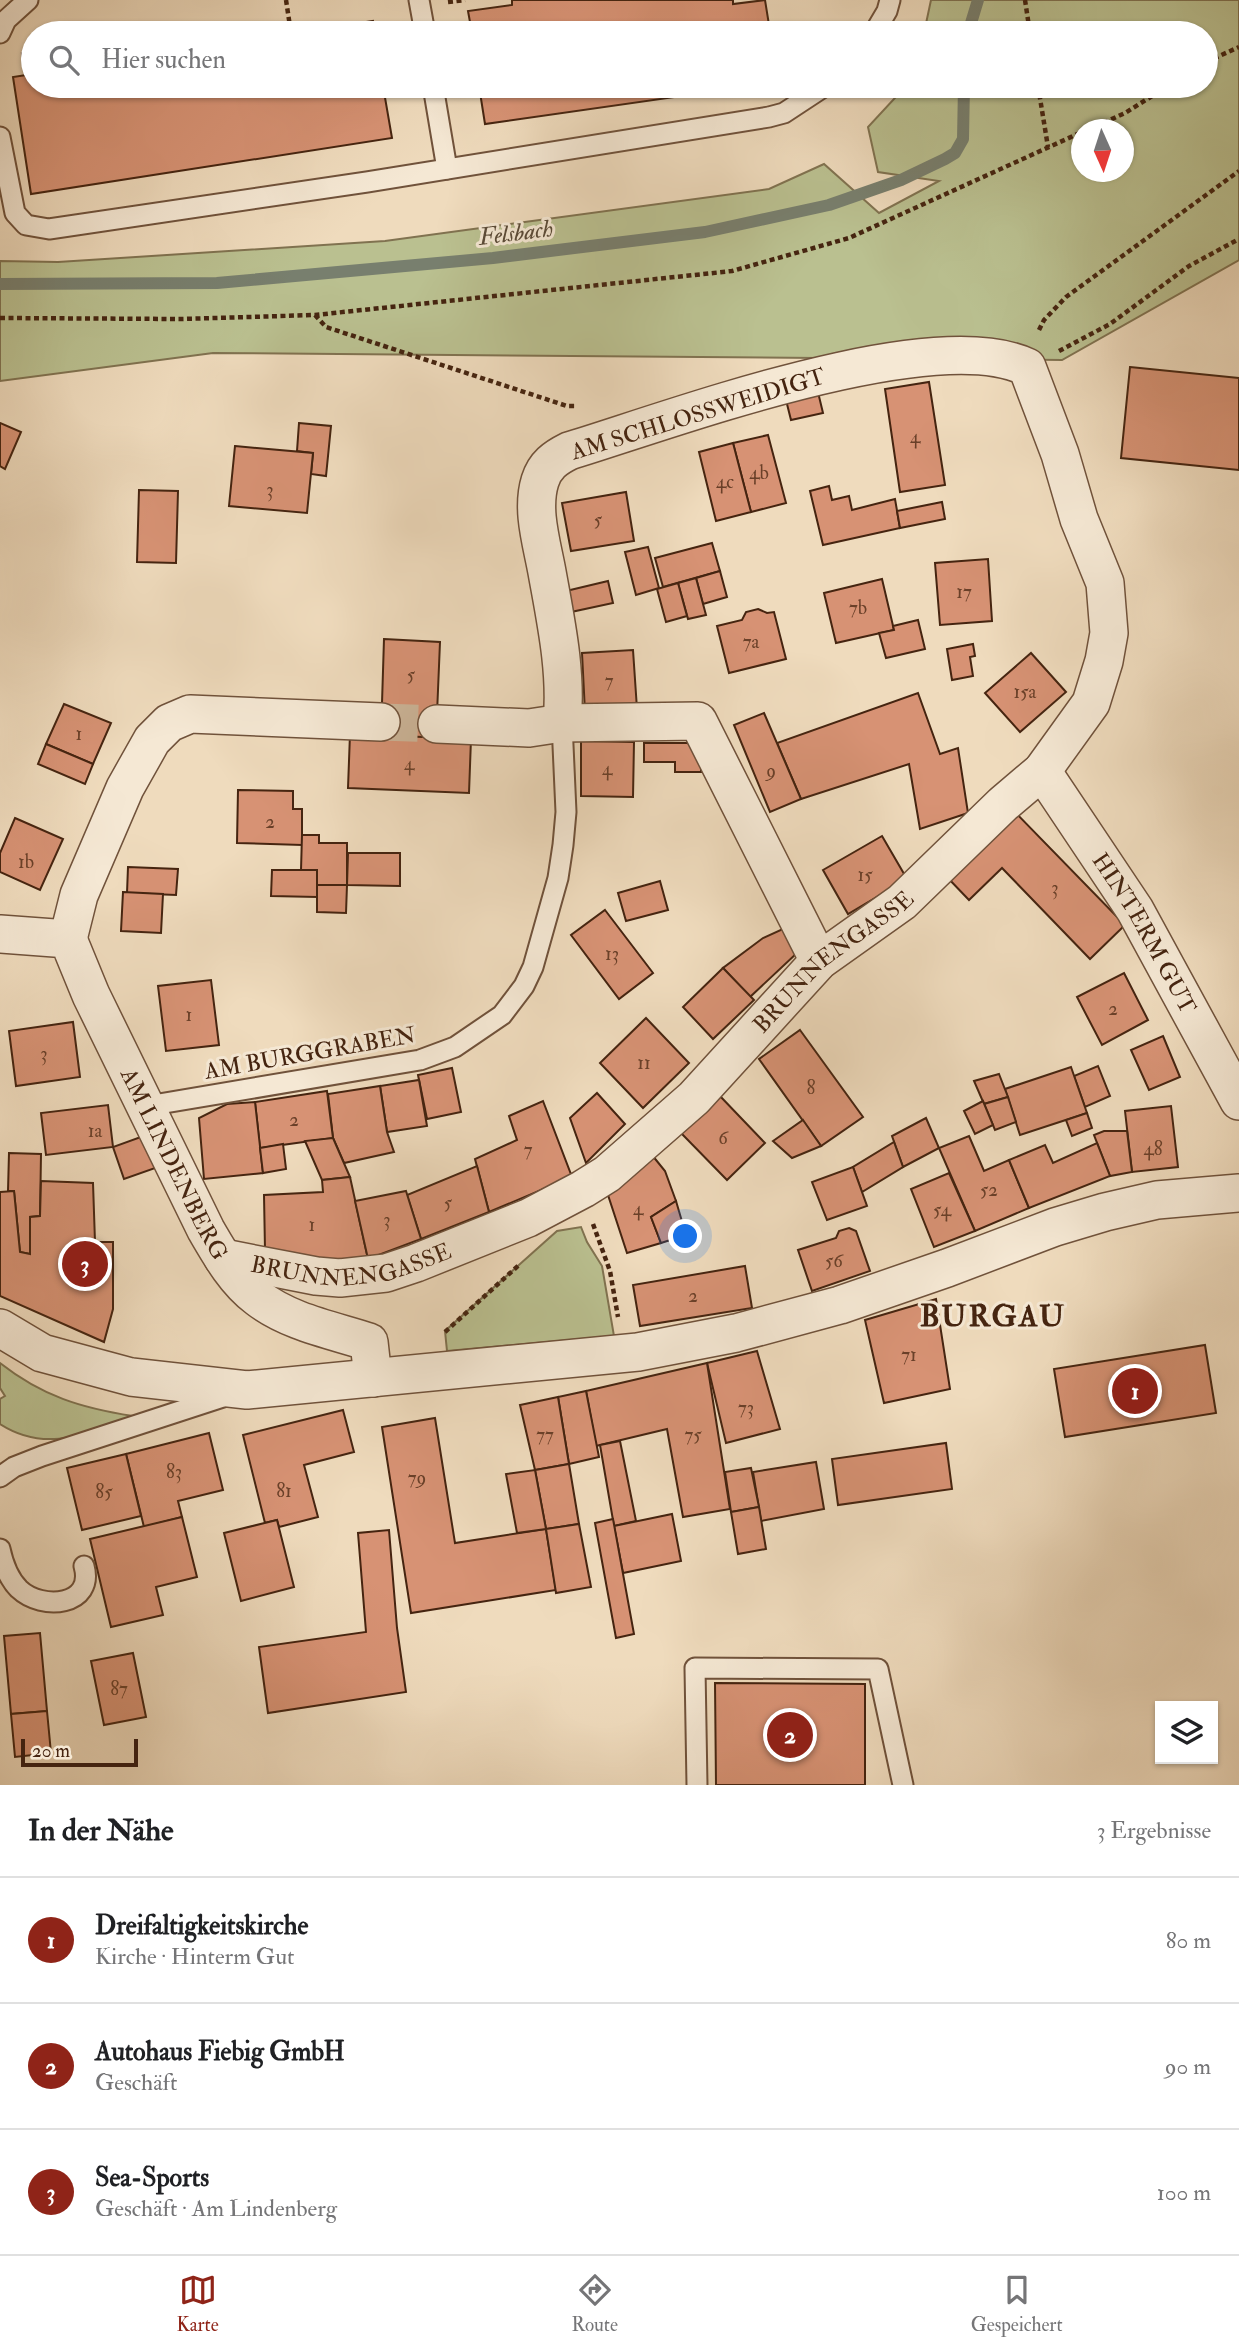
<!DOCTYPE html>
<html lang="de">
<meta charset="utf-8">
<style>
body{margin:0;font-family:"IM FELL Double Pica",serif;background:#f6f6f6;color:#202124}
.controls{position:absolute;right:21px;bottom:21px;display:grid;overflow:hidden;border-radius:0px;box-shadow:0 2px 5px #0004}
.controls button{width:63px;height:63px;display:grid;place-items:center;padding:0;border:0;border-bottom:2px solid #e0e0e0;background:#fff;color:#202124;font:35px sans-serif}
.compass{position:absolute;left:1071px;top:119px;width:63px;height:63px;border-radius:50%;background:#fff;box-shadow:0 2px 5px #0004;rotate:177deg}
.scale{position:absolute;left:21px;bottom:18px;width:117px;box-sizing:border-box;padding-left:7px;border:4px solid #452410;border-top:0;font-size:19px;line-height:24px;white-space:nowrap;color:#452410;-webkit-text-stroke:5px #f5e8d4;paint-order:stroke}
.you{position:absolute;left:686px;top:1237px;width:24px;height:24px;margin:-18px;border:5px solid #fff;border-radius:50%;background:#1a73e8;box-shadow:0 0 0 10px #1a73e833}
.badge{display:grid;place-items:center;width:46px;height:46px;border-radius:50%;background:#8f2418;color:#fff;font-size:23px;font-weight:700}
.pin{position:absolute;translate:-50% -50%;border:4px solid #fff;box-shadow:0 2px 7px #0006}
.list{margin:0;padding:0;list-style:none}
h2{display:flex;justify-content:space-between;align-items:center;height:91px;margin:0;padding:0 28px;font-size:30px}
h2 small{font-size:23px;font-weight:400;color:#757577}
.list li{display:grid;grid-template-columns:46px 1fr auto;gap:21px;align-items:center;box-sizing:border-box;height:126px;padding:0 28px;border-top:2px solid #e0e0e0}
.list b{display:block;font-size:26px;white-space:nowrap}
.list p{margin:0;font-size:23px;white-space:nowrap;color:#757577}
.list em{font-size:23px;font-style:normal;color:#757577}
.icon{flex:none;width:38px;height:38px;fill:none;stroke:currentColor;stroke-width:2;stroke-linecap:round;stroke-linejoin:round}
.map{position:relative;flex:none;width:1239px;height:1785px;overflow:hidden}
.search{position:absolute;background:#fff;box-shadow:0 2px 5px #0004;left:21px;right:21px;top:21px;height:77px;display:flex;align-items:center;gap:18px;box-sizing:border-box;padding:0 24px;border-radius:38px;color:#757577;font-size:26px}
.sheet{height:469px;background:#fff}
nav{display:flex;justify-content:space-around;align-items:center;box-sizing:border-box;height:98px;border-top:2px solid #e0e0e0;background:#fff;font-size:19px;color:#757577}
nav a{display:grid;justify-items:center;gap:4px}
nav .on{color:#8f2418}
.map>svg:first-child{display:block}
.green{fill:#bac090;stroke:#807250;stroke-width:2;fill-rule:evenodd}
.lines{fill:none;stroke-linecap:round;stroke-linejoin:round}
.stream{stroke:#787f6e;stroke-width:12}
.building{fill:#d79274;stroke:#452410;stroke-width:2}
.minor-tunnel{stroke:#cdb69a;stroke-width:37;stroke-dasharray:37 18;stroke-linecap:butt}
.service-casing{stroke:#70523b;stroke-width:23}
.minor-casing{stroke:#70523b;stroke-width:40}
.path{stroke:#452410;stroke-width:4.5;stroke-dasharray:5 3.5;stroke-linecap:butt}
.service{stroke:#f5e8d4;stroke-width:19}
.minor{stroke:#f5e8d4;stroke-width:37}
.labels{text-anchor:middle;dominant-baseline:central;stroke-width:6;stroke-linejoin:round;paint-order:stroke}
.number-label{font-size:19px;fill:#6a4029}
.street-label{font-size:23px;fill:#452410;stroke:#f5e8d4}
.water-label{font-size:24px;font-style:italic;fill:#5a4a37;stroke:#f5e8d4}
.district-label{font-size:30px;font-weight:bold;letter-spacing:2px;fill:#452410;stroke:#f5e8d4}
</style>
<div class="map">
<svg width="1239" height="1785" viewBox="0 0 1239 1785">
<rect width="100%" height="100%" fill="#efdbbd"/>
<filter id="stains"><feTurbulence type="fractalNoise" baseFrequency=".00286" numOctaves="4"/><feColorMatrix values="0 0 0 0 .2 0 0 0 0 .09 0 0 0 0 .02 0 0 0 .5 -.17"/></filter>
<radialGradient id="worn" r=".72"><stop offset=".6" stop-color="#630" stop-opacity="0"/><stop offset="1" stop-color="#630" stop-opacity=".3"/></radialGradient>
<g class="green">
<path d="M931,0H1239V260L1062,360L213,353L0,381V261L58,262L385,241L769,189L824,164L879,213L939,181L878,172L868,127L906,86H1206V33H924ZM1082,130H1124V172H1082Z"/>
<path d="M581,1227L587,1242L602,1266L614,1336L447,1351L445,1331L557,1231Z"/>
<path d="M0,1363C42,1396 81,1408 133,1416C86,1433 47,1454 0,1424V1399L5,1396L0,1388Z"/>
</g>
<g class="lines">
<g class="stream">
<path d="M968,33L978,0"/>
<path d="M0,284L217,283L493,258L705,232L829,205L901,180L945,159L955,153L963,139L964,86"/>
</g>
</g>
<g class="building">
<path d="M512,0H733V4L765,0L770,31L750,33H472L468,11L512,5Z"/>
<path d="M373,21L375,33H297Z"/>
<path d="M33,74V86H383L392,138L31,194L13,77Z"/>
<path d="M479,86H745V87L485,124Z"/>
<path d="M1130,367L1239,378V470L1121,458Z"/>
<path d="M929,382L945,485L900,492L885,389Z"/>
<path d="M817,388L823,413L791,420L785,396Z"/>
<path d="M0,423L21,432L5,469L0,466Z"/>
<path d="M299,423L331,426L326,476L311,474L313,453L297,451Z"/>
<path d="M768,435L786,503L751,512L733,443Z"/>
<path d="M733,443L751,512L716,521L699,452Z"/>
<path d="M235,446L313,453L307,513L229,506Z"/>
<path d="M829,486L832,500L849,496L852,510L895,499L900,528L823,545L810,491Z"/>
<path d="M139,490L178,491L176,563L137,562Z"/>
<path d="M626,492L634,541L571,551L562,503Z"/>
<path d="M942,502L945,519L900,528L897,511Z"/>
<path d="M712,543L720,571L663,587L655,558Z"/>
<path d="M648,547L659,588L636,595L625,552Z"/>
<path d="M988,559L992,621L940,625L935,563Z"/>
<path d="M720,571L727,597L703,604L696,578Z"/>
<path d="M696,578L706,615L688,619L678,583Z"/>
<path d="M882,579L894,630L836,643L824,593Z"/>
<path d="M608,581L613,603L571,612L566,591Z"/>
<path d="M678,583L687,616L666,622L657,589Z"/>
<path d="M758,609L767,613L774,612L786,659L729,673L717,626L742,620L746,612Z"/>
<path d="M918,620L925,649L886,658L879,633L894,630L893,626Z"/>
<path d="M384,639L440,642L436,738L381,735Z"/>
<path d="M973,644L975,656L970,657L973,676L952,680L947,649Z"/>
<path d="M633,650L637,709L585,712L582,653Z"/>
<path d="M1031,653L1066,692L1020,732L985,693Z"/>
<path d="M918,693L940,754L958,748L968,813L920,829L909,764L801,799L777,743Z"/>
<path d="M64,704L111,723L93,764L46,744Z"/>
<path d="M764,713L801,799L770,812L734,725Z"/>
<path d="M350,734L471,739L469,793L348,788Z"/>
<path d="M581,741L634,742L633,797L581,796Z"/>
<path d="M644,743H688L701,762V772H675V762H644Z"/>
<path d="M46,744L93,764L85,784L38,764Z"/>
<path d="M238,790L293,791V809H302V845L237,843Z"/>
<path d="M1013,810L1125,925L1090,959L1002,868L969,900L945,875Z"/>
<path d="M15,818L63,839L40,890L0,872V853Z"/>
<path d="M302,835H319V843H347V885H317V870H301Z"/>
<path d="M882,836L907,879L848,914L823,870Z"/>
<path d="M348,853H400V886L347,885Z"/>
<path d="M128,867L178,869L176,895L127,893Z"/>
<path d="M272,870H317V897L271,896Z"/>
<path d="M660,881L668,910L626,921L618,893Z"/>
<path d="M317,885H347L346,913L317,912Z"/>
<path d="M123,892L163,894L161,933L121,931Z"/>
<path d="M605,910L653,973L619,999L571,935Z"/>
<path d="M785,928L798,952L750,997L723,968L763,938Z"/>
<path d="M723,968L754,1000L713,1039L683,1007Z"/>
<path d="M1124,973L1148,1020L1102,1045L1077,997Z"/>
<path d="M211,980L219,1045L166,1051L158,986Z"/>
<path d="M646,1018L689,1063L643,1108L600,1063Z"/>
<path d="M73,1022L80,1077L16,1086L9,1031Z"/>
<path d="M800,1030L863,1117L821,1146L759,1059Z"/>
<path d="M1163,1036L1180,1077L1149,1090L1131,1050Z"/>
<path d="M1098,1066L1110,1096L1085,1107L1074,1076Z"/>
<path d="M1071,1067L1087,1113L1020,1135L1005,1089Z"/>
<path d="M452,1068L461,1112L427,1119L418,1075Z"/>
<path d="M999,1074L1008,1097L984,1104L974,1081Z"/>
<path d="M419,1080L427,1126L387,1132L380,1086Z"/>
<path d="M380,1086L387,1132L394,1152L344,1163L333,1138L328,1094Z"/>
<path d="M327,1091L333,1138L260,1148L255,1102Z"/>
<path d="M597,1093L625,1124L586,1163L570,1118Z"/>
<path d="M719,1095L765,1143L727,1180L681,1133Z"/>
<path d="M1008,1097L1016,1122L995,1130L984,1104Z"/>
<path d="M543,1101L572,1177L489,1212L475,1159L517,1140L509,1116Z"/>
<path d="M983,1101L993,1125L975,1134L964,1111Z"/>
<path d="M255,1102L263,1173L204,1179L199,1118L227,1104Z"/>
<path d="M108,1105L113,1147L46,1155L41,1113Z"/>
<path d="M1171,1106L1178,1167L1132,1172L1125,1111Z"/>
<path d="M1087,1113L1092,1128L1072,1136L1066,1120Z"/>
<path d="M926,1118L939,1148L903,1167L892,1136Z"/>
<path d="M803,1120L821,1146L792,1158L773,1141Z"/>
<path d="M1104,1131H1127L1132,1172L1110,1176L1094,1135Z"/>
<path d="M149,1134L161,1166L124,1179L113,1147Z"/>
<path d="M969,1136L984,1171L1009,1160L1029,1208L975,1231L939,1148Z"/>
<path d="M333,1138L350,1177L322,1180L305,1141Z"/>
<path d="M894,1142L903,1167L862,1192L853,1167Z"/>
<path d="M1097,1143L1110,1176L1029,1208L1009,1160L1045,1145L1053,1163Z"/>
<path d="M283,1144L286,1169L263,1173L260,1148Z"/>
<path d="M9,1153L41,1154L40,1216L30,1217V1254L20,1252L14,1191H8Z"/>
<path d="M652,1155L665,1171L676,1201L651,1217L661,1243L627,1253L608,1195Z"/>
<path d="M477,1166L489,1212L421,1239L407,1195Z"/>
<path d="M853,1167L867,1206L827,1220L812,1182Z"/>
<path d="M949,1173L975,1231L934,1247L911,1189Z"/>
<path d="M350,1177L368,1259L334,1260L265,1250L264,1195L323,1192L322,1180Z"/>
<path d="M41,1181L93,1183L95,1242H113V1309L104,1342L0,1296V1192L14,1191L20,1252L30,1254V1217L40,1216Z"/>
<path d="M406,1191L421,1239L368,1259L355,1201Z"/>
<path d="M676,1201L686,1235L661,1243L651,1217Z"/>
<path d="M849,1228L856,1231L870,1271L812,1291L798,1250L836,1238L839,1231Z"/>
<path d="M745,1266L752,1308L640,1326L633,1285Z"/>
<path d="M936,1299L950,1389L884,1403L865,1320Z"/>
<path d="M1205,1345L1216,1413L1065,1437L1054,1369Z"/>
<path d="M757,1351L780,1429L726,1443L707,1363Z"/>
<path d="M707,1363L730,1509L683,1517L667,1429L596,1446L586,1391Z"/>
<path d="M586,1391L599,1457L569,1464L558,1397Z"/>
<path d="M558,1397L569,1464L535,1470L520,1405Z"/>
<path d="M343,1410L354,1452L304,1465L318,1517L279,1527L277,1520L265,1523L243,1435Z"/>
<path d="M435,1418L455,1543L546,1529L556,1590L411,1613L382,1427Z"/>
<path d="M209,1433L223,1490L178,1501L182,1517L144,1527L126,1454Z"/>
<path d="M620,1441L636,1521L614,1526L600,1445Z"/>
<path d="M946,1443L952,1489L838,1505L832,1459Z"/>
<path d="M126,1454L141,1516L82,1530L67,1468Z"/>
<path d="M816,1462L824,1509L761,1521L753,1472Z"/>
<path d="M569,1464L579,1524L546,1529L535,1470Z"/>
<path d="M751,1468L759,1507L731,1512L725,1472Z"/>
<path d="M535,1470L546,1529L517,1533L506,1474Z"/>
<path d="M759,1507L766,1549L738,1554L731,1512Z"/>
<path d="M672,1514L681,1561L623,1573L614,1526Z"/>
<path d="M182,1517L197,1577L156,1587L163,1615L111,1627L90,1539Z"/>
<path d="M613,1519L634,1634L616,1638L595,1523Z"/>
<path d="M277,1520L294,1587L241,1601L224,1533Z"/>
<path d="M579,1524L591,1587L556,1593L546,1529Z"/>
<path d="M389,1530L397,1628L406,1692L268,1713L259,1647L366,1632L358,1533Z"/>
<path d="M40,1633L47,1711L11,1714L4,1636Z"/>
<path d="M133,1653L146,1717L104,1725L91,1661Z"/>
<path d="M715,1683L865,1684V1785H716Z"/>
<path d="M47,1711L51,1753L15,1757L11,1714Z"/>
</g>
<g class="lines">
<path class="minor-tunnel" d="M381,722L437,724"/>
<defs>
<g id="service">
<path d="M419,0L425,33"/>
<path d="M0,33L6,20L28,0"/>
<path d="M874,33L887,11L890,0"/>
<path d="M433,86L447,169"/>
<path d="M0,137L15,213L26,225L49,229L367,182L769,117L784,113L825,86"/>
<path d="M147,1106L420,1060L455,1047L502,1015L524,986L533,967L558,878L563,845L566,812L562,723"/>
<path d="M0,1477L14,1467L42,1456L229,1395"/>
<path d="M0,1549C3,1563 8,1578 19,1589C42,1611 95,1606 84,1566"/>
<path d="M697,1785L695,1668L878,1669L903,1785"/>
</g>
<g id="minor">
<path d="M437,724L529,728L562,723L698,721L819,961"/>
<path id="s1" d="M1042,771L1135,910L1239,1101"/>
<path id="s2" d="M0,934L68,939L91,995L206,1230C220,1254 235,1281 258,1298C289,1322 332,1330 369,1342L373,1378"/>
<path d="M68,939L79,895L125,788L152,740L169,723L190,714L381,722"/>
<path id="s3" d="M223,1258L316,1276L340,1278L386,1273L416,1263L528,1218L583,1189L607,1174L694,1098L819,961L902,902L1003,804L1042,771L1091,703L1104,661L1109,633L1105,583L1079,519L1060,454L1027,367C932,322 671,420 569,451C555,458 545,465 540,481C531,510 542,544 547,572C556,622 567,673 562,723"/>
<path d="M0,1328L42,1353L131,1377L247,1390L638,1352L736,1333L840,1305L947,1268L1055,1227L1105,1212L1157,1200L1239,1193"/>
</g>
</defs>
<use href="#service" class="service-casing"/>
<use href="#minor" class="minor-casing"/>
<g class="path">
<path d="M286,0L291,33"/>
<path d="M1025,0L1030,33"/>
<path d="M448,2L465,0"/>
<path d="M23,52L27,75"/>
<path d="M1206,62L1239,47"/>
<path d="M1038,86L1048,147"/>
<path d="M1088,130L1125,113L1168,86"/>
<path d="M315,315L326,327L567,406H577"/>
<path d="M0,318L180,319L315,315L732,271L849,238L1082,132"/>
<path d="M1039,330L1044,320L1066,297L1239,171"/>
<path d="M1059,351L1110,324L1189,266L1239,239"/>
<path d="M593,1224L610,1271L618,1317"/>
<path d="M445,1332L519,1265"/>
</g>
<use href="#service" class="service"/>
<use href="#minor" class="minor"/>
</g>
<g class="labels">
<g class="number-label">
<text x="915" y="437">4</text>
<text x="759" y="473">4b</text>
<text x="725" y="482">4c</text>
<text x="270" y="490">3</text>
<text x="598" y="520">5</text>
<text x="964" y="592">17</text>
<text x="858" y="608">7b</text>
<text x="751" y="642">7a</text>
<text x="411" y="675">5</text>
<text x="609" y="681">7</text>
<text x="1025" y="692">15a</text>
<text x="79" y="734">1</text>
<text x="409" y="764">4</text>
<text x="607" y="769">4</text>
<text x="771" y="771">9</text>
<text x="270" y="822">2</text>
<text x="26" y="862">1b</text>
<text x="865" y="875">15</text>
<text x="1055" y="888">3</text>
<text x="612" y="954">13</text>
<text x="1113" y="1009">2</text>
<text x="189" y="1015">1</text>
<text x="44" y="1054">3</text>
<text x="644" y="1063">11</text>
<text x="811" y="1088">8</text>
<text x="294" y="1120">2</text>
<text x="95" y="1131">1a</text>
<text x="723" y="1138">6</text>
<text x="1153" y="1149">48</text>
<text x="528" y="1150">7</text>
<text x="989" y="1190">52</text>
<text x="448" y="1203">5</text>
<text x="638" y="1209">4</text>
<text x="942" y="1210">54</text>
<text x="387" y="1220">3</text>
<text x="312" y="1225">1</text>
<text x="834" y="1261">56</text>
<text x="693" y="1296">2</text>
<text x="909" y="1355">71</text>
<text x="746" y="1408">73</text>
<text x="545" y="1435">77</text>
<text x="693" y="1435">75</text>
<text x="174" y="1472">83</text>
<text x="417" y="1478">79</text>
<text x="284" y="1491">81</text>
<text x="104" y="1492">85</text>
<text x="119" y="1689">87</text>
</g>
<g class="street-label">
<text transform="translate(698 414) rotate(-17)">AM SCHLOSSWEIDIGT</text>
<text stroke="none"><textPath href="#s1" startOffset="192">HINTERM GUT</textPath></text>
<text stroke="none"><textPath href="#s3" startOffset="719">BRUNNENGASSE</textPath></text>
<text transform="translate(310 1053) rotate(-10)">AM BURGGRABEN</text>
<text stroke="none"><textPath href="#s2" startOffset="317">AM LINDENBERG</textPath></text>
<text stroke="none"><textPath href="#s3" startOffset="131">BRUNNENGASSE</textPath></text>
</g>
<g class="water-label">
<text transform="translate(516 233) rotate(-7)">Felsbach</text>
</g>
<g class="district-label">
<text x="993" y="1316">BURGAU</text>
</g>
</g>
<rect width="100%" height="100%" filter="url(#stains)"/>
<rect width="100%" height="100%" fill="url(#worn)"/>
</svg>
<div class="controls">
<button><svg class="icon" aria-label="layers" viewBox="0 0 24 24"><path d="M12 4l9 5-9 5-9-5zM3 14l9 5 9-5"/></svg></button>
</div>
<svg class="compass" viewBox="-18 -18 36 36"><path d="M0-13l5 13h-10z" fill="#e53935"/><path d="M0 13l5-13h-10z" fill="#757577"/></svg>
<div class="scale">20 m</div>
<div class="you"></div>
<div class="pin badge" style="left:1135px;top:1391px">1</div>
<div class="pin badge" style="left:790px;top:1735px">2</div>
<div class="pin badge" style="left:85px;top:1264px">3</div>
<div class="search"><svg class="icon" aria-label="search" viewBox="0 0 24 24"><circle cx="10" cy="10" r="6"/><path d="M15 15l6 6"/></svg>Hier suchen</div>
</div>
<section class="sheet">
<h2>In der Nähe<small>3 Ergebnisse</small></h2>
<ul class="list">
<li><span class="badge">1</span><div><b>Dreifaltigkeitskirche</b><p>Kirche · Hinterm Gut</p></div><em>80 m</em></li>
<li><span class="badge">2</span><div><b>Autohaus Fiebig GmbH</b><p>Geschäft</p></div><em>90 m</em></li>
<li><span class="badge">3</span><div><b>Sea-Sports</b><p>Geschäft · Am Lindenberg</p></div><em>100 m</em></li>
</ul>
</section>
<nav>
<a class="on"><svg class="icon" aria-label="map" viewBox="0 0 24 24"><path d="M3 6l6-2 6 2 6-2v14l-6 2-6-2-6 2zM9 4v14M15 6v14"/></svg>Karte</a>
<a><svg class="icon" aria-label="directions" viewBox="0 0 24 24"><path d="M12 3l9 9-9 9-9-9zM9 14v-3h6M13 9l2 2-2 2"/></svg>Route</a>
<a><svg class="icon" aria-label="saved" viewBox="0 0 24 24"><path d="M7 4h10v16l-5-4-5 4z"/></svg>Gespeichert</a>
</nav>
